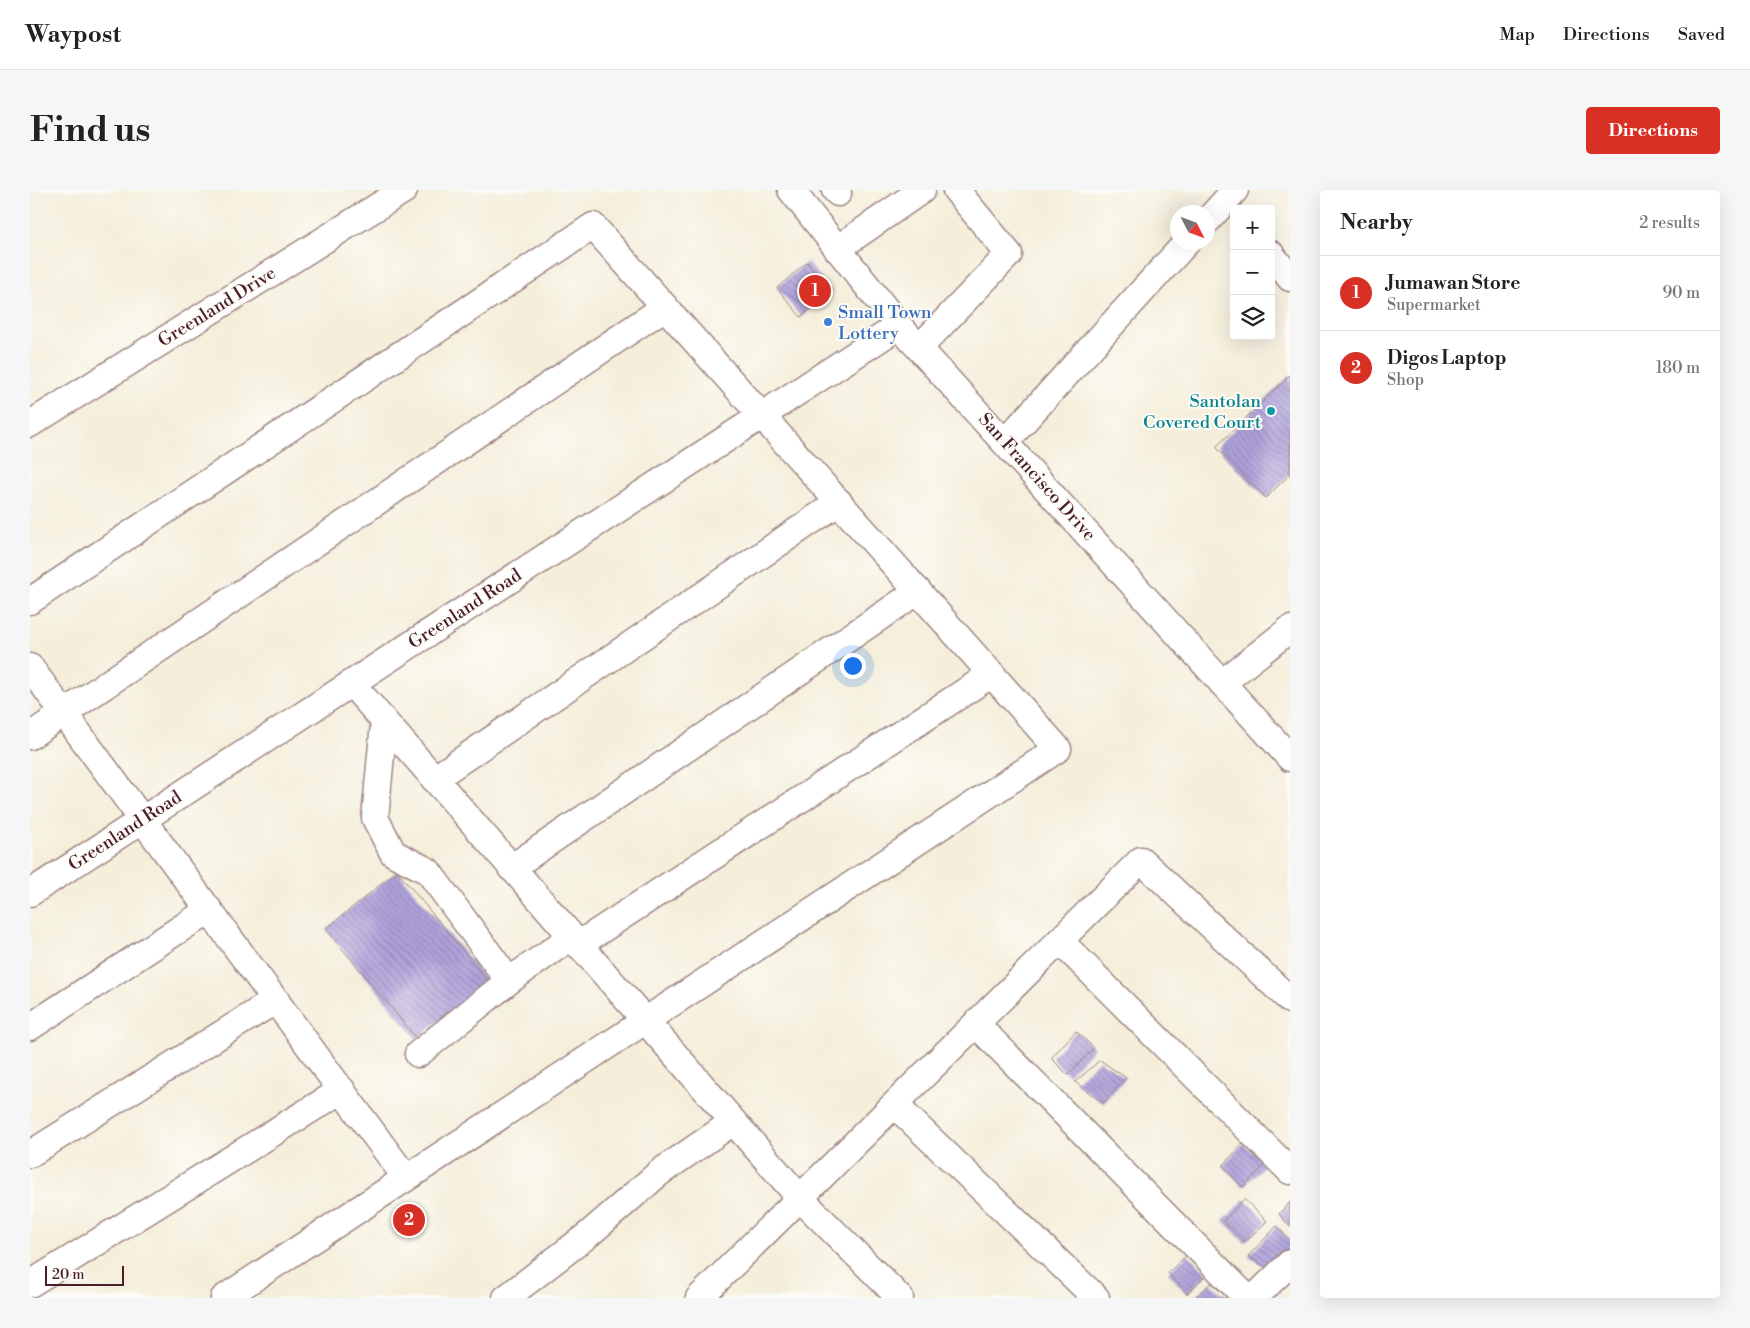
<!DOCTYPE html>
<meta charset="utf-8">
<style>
body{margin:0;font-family:"Libre Bodoni",serif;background:#f6f6f6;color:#222}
.controls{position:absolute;right:15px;top:15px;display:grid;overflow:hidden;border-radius:5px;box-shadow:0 5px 20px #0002}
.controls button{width:45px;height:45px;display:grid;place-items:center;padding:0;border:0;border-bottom:1px solid #e0e0e0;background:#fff;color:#222;font:25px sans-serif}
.compass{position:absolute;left:1140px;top:15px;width:45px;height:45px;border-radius:50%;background:#fff;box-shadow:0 5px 20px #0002;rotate:132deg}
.scale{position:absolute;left:15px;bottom:12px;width:79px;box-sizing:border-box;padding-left:5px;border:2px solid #4a1f2b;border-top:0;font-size:14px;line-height:18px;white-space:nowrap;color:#4a1f2b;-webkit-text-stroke:4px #fdfcf7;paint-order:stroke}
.you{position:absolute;left:822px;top:475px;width:18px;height:18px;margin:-12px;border:4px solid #fff;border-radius:50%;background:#1a73e8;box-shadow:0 0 0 8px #1a73e833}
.badge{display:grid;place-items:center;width:32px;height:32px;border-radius:50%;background:#d93025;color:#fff;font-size:16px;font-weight:700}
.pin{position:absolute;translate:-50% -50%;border:2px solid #fff;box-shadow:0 1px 5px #0006}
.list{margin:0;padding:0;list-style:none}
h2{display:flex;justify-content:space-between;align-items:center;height:65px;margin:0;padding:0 20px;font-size:21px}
h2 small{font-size:16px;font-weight:400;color:#767676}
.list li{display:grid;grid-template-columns:32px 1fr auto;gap:15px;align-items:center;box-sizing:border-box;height:75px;padding:0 20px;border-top:1px solid #e0e0e0}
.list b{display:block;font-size:19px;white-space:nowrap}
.list p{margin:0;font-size:16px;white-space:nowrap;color:#767676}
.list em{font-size:16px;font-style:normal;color:#767676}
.icon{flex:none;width:28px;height:28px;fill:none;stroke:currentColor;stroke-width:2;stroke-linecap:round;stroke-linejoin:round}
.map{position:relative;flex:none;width:1260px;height:1108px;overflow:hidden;border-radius:5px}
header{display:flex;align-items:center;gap:30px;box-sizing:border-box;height:70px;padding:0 25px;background:#fff;border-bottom:1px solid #e0e0e0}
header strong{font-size:24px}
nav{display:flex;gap:28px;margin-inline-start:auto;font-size:18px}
.intro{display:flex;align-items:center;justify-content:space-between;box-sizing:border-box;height:120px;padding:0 30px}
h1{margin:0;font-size:35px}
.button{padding:12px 22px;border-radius:5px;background:#d93025;color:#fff;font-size:18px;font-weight:700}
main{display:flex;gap:30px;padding:0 30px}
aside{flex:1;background:#fff;border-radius:5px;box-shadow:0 5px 20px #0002}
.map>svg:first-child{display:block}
.building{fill:url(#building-back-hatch)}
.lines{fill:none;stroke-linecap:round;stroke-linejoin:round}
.minor-casing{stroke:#9f8682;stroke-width:29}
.minor{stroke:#fff;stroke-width:26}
.shop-dot{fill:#3f7fe0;stroke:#fdfcf7;stroke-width:2}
.culture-dot{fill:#0f9aa8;stroke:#fdfcf7;stroke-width:2}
.labels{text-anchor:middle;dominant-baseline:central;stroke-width:4;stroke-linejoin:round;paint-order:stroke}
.street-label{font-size:18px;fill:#4a1f2b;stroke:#fdfcf7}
.shop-label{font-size:18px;fill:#366cbe;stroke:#fdfcf7;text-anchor:start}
.culture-label{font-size:18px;fill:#0d838f;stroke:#fdfcf7;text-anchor:end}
</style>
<header>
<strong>Waypost</strong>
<nav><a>Map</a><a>Directions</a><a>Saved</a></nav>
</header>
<div class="intro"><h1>Find us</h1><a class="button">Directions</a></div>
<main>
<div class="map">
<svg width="1260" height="1108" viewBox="0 0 1260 1108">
<defs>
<pattern id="building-back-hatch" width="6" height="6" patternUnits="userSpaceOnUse" patternTransform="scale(1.25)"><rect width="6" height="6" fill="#afa2db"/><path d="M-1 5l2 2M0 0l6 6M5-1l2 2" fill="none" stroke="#9083b2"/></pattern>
</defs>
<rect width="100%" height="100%" fill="#fdfcf7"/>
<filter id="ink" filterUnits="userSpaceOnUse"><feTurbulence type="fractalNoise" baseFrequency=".02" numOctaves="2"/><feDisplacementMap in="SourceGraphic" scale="10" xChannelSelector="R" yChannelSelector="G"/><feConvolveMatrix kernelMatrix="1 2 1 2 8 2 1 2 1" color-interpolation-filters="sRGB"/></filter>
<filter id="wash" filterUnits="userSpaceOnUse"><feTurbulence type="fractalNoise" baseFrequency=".0096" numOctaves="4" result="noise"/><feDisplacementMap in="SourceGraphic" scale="20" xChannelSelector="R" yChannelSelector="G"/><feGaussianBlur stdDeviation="1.12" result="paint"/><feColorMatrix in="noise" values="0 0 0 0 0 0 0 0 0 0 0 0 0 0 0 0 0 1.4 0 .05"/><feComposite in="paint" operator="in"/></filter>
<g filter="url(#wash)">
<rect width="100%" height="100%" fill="#f4eeda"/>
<g id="blocks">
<g class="building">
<path d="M777,72L802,101L771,127L747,98Z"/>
<path d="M1260,185V284L1236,308L1186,257Z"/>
<path d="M367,681L458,791L387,849L296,739Z"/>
<path d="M1046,841L1064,858L1038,885L1021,868Z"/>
<path d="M1070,870L1096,888L1073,913L1045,892Z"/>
<path d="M1213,953L1237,973L1213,997L1193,976Z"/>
<path d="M1214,1009L1237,1031L1215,1052L1193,1031Z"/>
<path d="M1260,1012V1037L1249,1024Z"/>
<path d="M1247,1036L1260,1051V1062L1240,1080L1218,1066Z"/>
<path d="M1158,1064L1178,1083L1157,1104L1138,1083Z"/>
<path d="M1181,1093L1198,1108H1164Z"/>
</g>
</g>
</g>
<g filter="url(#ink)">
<use href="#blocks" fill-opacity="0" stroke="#9f8682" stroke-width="1"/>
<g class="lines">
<defs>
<g id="minor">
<path d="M761,0L869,136L1260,568"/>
<path d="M805,0L808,3"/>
<path d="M1178,30L1205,0"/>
<path d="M807,59L892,0"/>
<path d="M1241,64L1260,88"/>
<path d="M889,158L979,64L926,0"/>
<path d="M0,234L374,0"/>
<path d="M975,252L1157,52"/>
<path d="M0,411L563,36L1028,559L194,1108"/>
<path d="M0,477L376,988"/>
<path d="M321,493L770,1008L870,1108"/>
<path d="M1192,493L1260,439"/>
<path d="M354,533L345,628L363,663L398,681L479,791L541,747"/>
<path d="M0,546L635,117"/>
<path d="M404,589L809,312"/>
<path d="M481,678L888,401"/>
<path d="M0,703L869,136"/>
<path d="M1030,751L1260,981"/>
<path d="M548,755L962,484"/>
<path d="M946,834L1217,1108"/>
<path d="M0,837L179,720"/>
<path d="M388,864L479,791"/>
<path d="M865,915L1066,1108"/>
<path d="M0,964L246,810"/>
<path d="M0,1094L312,900"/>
<path d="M476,1108L559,1044L629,983L703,932"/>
<path d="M669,1108L1111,670L1260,810"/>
<path d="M1224,1108L1260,1073"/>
</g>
</defs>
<use href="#minor" class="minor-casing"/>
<use href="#minor" class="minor"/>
</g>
</g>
<circle class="shop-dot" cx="798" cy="132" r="5"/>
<circle class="culture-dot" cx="1241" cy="221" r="5"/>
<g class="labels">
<g class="street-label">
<text transform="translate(187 117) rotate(-32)">Greenland Drive</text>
<text transform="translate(1007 287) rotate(48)">San Francisco Drive</text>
<text transform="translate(435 419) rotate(-33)">Greenland Road</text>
<text transform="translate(95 641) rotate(-33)">Greenland Road</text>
</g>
<g class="shop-label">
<text x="808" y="122">Small Town<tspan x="808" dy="21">Lottery</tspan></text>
</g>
<g class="culture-label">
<text x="1231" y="211">Santolan<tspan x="1231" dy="21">Covered Court</tspan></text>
</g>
</g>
</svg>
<div class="controls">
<button>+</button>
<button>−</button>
<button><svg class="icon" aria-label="layers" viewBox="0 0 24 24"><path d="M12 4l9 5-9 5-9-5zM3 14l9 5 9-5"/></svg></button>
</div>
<svg class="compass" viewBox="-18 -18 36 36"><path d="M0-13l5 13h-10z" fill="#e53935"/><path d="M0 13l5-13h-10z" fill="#767676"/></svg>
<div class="scale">20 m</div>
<div class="you"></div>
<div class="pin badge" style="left:785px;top:101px">1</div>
<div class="pin badge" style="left:379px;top:1030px">2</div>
</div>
<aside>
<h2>Nearby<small>2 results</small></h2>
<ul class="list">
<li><span class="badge">1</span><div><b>Jumawan Store</b><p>Supermarket</p></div><em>90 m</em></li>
<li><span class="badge">2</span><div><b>Digos Laptop</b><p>Shop</p></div><em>180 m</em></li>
</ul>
</aside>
</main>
